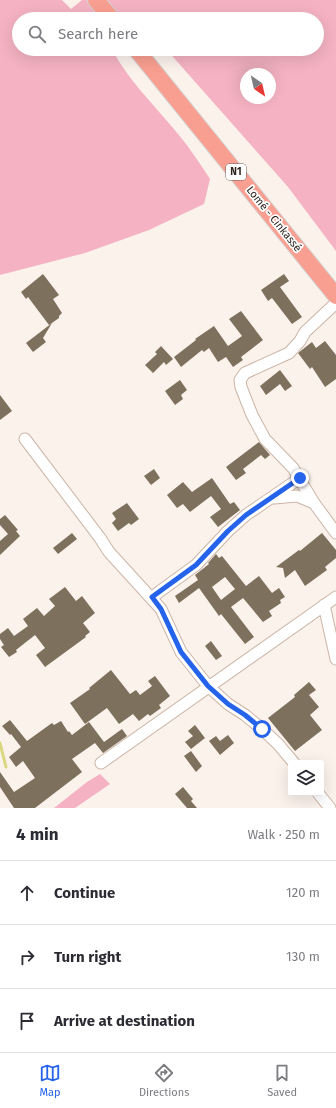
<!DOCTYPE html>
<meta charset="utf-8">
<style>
body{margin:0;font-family:"Fira Sans",sans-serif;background:#f7f7f7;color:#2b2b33}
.controls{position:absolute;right:12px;bottom:12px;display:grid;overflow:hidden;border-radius:4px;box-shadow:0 4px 16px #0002}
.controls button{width:36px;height:36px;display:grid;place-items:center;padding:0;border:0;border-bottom:1px solid #e1e1e2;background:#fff;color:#2b2b33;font:20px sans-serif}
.compass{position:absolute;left:240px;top:68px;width:36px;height:36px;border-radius:50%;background:#fff;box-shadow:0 4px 16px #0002;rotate:146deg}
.stop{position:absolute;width:12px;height:12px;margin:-9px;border:3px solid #2563eb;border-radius:50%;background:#fff}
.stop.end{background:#2563eb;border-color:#fff;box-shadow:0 1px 4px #0008}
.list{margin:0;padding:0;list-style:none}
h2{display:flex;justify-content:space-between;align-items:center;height:52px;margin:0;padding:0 16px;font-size:17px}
h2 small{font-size:13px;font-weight:400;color:#7c7c81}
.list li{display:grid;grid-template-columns:26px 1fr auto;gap:12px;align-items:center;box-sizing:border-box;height:64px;padding:0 16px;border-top:1px solid #e1e1e2}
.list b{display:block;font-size:15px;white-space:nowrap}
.list em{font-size:13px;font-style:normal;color:#7c7c81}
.icon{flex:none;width:22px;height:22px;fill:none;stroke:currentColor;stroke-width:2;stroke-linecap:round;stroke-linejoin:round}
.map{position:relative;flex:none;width:336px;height:808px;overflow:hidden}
.search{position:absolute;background:#fff;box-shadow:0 4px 16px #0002;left:12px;right:12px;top:12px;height:44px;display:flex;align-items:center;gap:10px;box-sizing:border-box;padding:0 14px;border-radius:22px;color:#7c7c81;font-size:15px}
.sheet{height:244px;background:#fff}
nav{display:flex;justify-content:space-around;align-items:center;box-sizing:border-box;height:56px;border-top:1px solid #e1e1e2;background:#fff;font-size:11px;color:#7c7c81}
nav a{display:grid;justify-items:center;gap:2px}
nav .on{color:#2563eb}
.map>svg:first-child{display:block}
.green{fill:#f4b2c2;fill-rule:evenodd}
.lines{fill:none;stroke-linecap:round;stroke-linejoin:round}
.stream{stroke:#d9d87f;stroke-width:3}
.building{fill:#7d715d;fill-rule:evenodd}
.minor-casing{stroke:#cbb5a6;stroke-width:13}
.highway-casing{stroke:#d5d3d2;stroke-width:18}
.minor{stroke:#fff;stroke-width:11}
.highway{stroke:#f99f91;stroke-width:16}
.route{stroke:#2563eb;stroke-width:5}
.labels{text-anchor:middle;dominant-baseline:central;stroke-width:3.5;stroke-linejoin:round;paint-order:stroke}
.shield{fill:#fff;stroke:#6c6662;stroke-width:1}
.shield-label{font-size:10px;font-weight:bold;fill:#2d241e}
.street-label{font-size:11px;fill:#2d241e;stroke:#fff}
</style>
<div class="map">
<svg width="336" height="808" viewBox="0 0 336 808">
<rect width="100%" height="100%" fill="#fcf2ec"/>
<g class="green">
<path d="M0,0H62L71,9L82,0H336V251L288,187L166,49H317V19H132L122,12L116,19H19V49H112C127,79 157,108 178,134C190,148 200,164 210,179L204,204L149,230L85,253L0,275ZM246,74H270V98H246Z"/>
<path d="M100,774L110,784L75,808H54L87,782Z"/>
</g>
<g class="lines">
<path class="stream" d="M0,743L6,767"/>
</g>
<g class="building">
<path d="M43,274L59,295L53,299L62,313L59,316V318L49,325L28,297L26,299L21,292Z"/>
<path d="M284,274L289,281L280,287L302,317L292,324L272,298L268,301L261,290Z"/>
<path d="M241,311L263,340L241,357L243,360L233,367L226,357L218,362L209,348L204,352L202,350L181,367L174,357L196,340L195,339L214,326L228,346L242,336L229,319Z"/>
<path d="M52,323L43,338L46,342L33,352L26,343Z"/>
<path d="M325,341L336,355V379L325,387L312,367L310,369L298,353L312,342L316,348Z"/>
<path d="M161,346L173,359L166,365L164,362L153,373L145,365L157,354L155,352Z"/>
<path d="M280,370L292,386L285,391L280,384L266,395L260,386Z"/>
<path d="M180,380L187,390L181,395L183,399L175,405L165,391Z"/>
<path d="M0,395L12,411L0,420Z"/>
<path d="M259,442L270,455L265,459L261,455L243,469L246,473L236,480L226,467Z"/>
<path d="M154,469L160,478L151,485L144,476Z"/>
<path d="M212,478L230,504L234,502L240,510L218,527L210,517L221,509L211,496L190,512L183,504L177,508L167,495L183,482L192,492Z"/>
<path d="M127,503L139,519L131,525L129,523L118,531L112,523L116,519L112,513Z"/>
<path d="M5,515L18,530L16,531L20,536L0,555V541L8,534L0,525V519Z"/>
<path d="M72,533L77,539L58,554L53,548Z"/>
<path d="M322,533L336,550V558L325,567L327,570L305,586L295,570L285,578L283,568L276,567L299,550L300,551Z"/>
<path d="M216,554L219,558L222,556L246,586L259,576L272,593L279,588L285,597L280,600L281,603L269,611L272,616L263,622L243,598L231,607L254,637L245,644L221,614L219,616L199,588L179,603L175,596L198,580L195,575L209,564L208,563ZM225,577L235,589L221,600L212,587Z"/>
<path d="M65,587L76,601L82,596L95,613L83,623L90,632L85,636L86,637L45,667L36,655L45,648L35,635L16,650L17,652L9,657L1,647L4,645L0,639V634L8,628L14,636L28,626L23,619L37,608L44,616L55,606L49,599Z"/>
<path d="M211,641L222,656L216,660L205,646Z"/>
<path d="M111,670L130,694L136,690L140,695L152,686L148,681L155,676L170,696L159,705L161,708L150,716L148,714L139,721L133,714L119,724L107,708L85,724L70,703L90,689L89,688Z"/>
<path d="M309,682L316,690L309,695L319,707L310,715L322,730L295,751L268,718L295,697L294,695Z"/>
<path d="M10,720L27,741L52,723L54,725L61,721L68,732L69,731L72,735L89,722L104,742L122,729L127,736L103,753L95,743L72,759L82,772L35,808H14L0,787V772L14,792L35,778L23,761L16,767L9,757L21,747L11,734L10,735L2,726Z"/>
<path d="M195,725L205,738L191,749L185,742L193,736L188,731Z"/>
<path d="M228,735L234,743L220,755L209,741L216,736L220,741Z"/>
<path d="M191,751L202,766L196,772L184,756Z"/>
<path d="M183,787L193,799L191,801L197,808H187L175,794Z"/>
</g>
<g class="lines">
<defs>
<g id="minor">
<path d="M336,303L305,332L300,341L289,353L245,373L240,380L241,387L252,415L265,439L293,468L314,503L336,533"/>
<path d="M25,439L100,538L109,552L161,609L181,652L208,686L228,704L245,715L262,729L278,744L294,763"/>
<path d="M274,498L297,496L314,503"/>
<path d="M152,597L196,565L228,531L246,515L300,478"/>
<path d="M324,605L336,659"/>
<path d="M101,763L336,597"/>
<path d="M318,793L330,808"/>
</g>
<g id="highway">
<path d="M96,0L112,19"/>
<path d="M136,49L336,296"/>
</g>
</defs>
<use href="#minor" class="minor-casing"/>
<use href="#highway" class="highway-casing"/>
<use href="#minor" class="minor"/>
<use href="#highway" class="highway"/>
</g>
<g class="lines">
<path class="route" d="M262,729L245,715L228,704L208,686L181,652L161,609L152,597L196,565L228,531L246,515L300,478"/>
</g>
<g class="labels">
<rect class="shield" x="226" y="164" width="20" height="16" rx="3"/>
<g class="shield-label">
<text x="236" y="172">N1</text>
</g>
<g class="street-label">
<text transform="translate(274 219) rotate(51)">Lomé - Cinkassé</text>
</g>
</g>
</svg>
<div class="controls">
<button><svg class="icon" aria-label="layers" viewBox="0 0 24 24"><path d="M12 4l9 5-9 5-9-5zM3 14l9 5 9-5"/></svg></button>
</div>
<svg class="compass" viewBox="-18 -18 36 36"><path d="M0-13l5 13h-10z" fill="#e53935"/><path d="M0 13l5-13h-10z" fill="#7c7c81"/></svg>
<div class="stop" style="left:262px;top:729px"></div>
<div class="stop end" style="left:300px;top:478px"></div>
<div class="search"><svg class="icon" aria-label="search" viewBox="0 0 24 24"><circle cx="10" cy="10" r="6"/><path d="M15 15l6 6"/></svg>Search here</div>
</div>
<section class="sheet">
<h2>4 min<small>Walk · 250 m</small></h2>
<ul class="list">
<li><svg class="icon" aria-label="ahead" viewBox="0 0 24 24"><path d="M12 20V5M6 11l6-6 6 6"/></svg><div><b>Continue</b></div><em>120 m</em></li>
<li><svg class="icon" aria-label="right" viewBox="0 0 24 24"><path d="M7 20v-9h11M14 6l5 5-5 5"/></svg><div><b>Turn right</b></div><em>130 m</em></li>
<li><svg class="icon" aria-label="arrive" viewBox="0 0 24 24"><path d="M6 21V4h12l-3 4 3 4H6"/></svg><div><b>Arrive at destination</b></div></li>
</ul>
</section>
<nav>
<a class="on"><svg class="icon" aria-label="map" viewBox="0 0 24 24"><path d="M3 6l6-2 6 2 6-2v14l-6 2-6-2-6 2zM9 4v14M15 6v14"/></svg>Map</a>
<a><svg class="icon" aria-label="directions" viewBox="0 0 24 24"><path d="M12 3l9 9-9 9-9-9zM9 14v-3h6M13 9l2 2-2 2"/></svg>Directions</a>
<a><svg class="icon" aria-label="saved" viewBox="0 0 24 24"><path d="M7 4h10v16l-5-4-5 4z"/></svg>Saved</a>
</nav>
